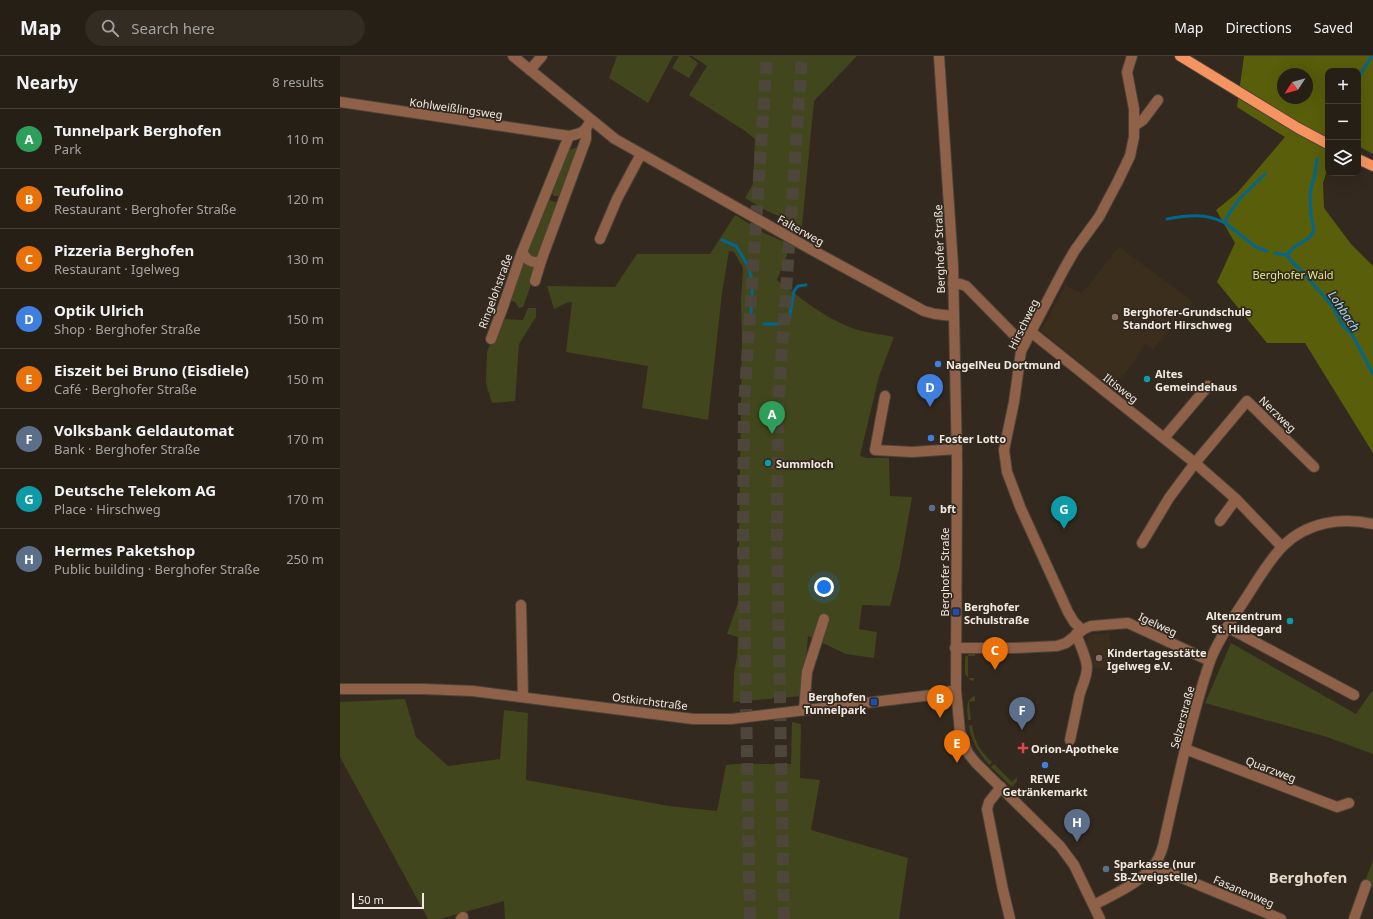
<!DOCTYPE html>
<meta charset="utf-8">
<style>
body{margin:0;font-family:"Noto Sans",sans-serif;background:#322c23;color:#f1f3f6}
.controls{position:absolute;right:12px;top:12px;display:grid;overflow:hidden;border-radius:8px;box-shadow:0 4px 16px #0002}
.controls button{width:36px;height:36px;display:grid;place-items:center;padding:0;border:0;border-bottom:1px solid #423d35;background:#261f16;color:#f1f3f6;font:20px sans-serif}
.compass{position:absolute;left:937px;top:12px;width:36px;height:36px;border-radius:50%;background:#261f16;box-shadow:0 4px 16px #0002;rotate:234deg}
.scale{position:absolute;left:12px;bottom:10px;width:72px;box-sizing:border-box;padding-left:4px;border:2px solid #f0e9e2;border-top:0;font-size:11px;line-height:14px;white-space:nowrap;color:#f0e9e2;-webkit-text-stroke:3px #33291e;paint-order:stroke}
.you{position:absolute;left:484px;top:531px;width:14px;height:14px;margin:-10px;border:3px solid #fff;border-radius:50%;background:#1a73e8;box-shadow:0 0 0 6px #1a73e833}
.badge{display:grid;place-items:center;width:26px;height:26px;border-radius:50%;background:#b45309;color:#fff;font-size:13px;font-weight:700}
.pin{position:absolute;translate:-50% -33px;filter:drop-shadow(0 1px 2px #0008)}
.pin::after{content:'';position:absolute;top:21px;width:14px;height:12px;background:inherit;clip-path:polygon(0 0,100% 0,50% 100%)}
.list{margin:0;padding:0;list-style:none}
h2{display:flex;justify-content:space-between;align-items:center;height:52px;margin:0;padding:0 16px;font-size:17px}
h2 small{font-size:13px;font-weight:400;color:#a4a2a1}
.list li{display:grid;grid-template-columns:26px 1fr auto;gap:12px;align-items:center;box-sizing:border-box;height:60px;padding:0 16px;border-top:1px solid #423d35}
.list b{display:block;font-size:15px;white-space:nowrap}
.list p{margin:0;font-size:13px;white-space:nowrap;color:#a4a2a1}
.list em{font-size:13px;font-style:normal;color:#a4a2a1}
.icon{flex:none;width:22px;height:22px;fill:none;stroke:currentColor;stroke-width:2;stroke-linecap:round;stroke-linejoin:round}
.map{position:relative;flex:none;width:1033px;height:863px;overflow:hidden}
header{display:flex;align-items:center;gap:24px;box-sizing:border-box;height:56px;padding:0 20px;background:#261f16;border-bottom:1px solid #423d35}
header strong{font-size:19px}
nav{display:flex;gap:22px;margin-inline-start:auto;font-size:14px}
.search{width:280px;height:36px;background:#322c23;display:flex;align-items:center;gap:10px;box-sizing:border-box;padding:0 14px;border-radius:22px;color:#a4a2a1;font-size:15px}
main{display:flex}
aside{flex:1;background:#261f16}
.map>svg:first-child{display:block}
.built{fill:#3c2e1d}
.green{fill:#42461c}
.forest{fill:#595e0b;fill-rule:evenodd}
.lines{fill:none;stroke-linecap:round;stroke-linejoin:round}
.stream{stroke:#00678d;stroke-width:3}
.highway-tunnel{stroke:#4f463b;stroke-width:12;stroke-dasharray:12 6;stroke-linecap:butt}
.minor-casing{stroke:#4d4439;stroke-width:12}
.major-casing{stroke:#4d4439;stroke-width:12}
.minor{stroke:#906149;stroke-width:10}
.major{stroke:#f59461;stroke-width:10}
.education-dot{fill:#8d6e63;stroke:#33291e;stroke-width:1.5}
.shop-dot{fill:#3f7fe0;stroke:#33291e;stroke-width:1.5}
.culture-dot{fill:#0f9aa8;stroke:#33291e;stroke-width:1.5}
.service-dot{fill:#5c6f8a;stroke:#33291e;stroke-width:1.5}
.transit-dot{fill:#1a4fb4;stroke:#33291e;stroke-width:1.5}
.health-dot{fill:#e0444e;stroke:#33291e;stroke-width:1.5}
.labels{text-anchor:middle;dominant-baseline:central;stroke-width:3.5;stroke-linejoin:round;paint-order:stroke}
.street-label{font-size:11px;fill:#f0e9e2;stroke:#33291e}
.park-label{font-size:11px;fill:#e0eb83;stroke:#33291e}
.poi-label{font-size:11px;font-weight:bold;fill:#f0e9e2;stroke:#33291e;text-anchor:start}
.water-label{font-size:12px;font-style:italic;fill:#9cdafb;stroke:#33291e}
.district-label{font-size:15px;font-weight:bold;fill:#e6d8ca;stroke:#33291e}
</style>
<header>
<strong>Map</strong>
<div class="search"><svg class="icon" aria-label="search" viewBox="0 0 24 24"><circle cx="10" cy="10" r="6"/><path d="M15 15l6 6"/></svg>Search here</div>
<nav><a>Map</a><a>Directions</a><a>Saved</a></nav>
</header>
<main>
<aside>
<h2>Nearby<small>8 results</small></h2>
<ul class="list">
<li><span class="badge" style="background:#2e9e5b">A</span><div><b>Tunnelpark Berghofen</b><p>Park</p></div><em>110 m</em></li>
<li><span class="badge" style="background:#e8710a">B</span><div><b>Teufolino</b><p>Restaurant · Berghofer Straße</p></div><em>120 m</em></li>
<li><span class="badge" style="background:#e8710a">C</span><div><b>Pizzeria Berghofen</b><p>Restaurant · Igelweg</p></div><em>130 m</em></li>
<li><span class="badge" style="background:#3f7fe0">D</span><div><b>Optik Ulrich</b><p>Shop · Berghofer Straße</p></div><em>150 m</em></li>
<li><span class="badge" style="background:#e8710a">E</span><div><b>Eiszeit bei Bruno (Eisdiele)</b><p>Café · Berghofer Straße</p></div><em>150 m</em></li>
<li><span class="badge" style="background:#5c6f8a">F</span><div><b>Volksbank Geldautomat</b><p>Bank · Berghofer Straße</p></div><em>170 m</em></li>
<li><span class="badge" style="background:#0f9aa8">G</span><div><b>Deutsche Telekom AG</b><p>Place · Hirschweg</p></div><em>170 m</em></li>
<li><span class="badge" style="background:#5c6f8a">H</span><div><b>Hermes Paketshop</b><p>Public building · Berghofer Straße</p></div><em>250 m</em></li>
</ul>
</aside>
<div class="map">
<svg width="1033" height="863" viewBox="0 0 1033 863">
<rect width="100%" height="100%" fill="#33291e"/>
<g class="built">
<path d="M779,191L853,246L813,293L805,287L796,303L772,333L701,275L725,229L742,237Z"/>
<path d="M769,577L771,592L766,613L754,612L745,589L750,579Z"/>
</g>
<g class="green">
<path d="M277,0H333L308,47L269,22Z"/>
<path d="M339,0H349L358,7L349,22L332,12Z"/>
<path d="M352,0H517L474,45L462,170L427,155L405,142L413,128L415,83L405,75L349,39L367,10Z"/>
<path d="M240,90L221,140H214L210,135L229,94Z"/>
<path d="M206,143L219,147L200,200L195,204L188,201L186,194Z"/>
<path d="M395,159L424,177L451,189L437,224C461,242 483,261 512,272C525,277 541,278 554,281L539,320L520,400L527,402H549L550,440L572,441L560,509L550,550L522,549L519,573L537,576L534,602L506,598L468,580L463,640L393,646L394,617L397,601L398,581L387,578L398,547L402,285L401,244L403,212L394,196L389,195L382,237L368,364L302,352L308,310L226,296L232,246L226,247L214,253L207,230L275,231L297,198H370Z"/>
<path d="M182,206L195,209L197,212L183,251L179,252L175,246L170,244Z"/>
<path d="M188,252H196V261L179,288L175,345L152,347L146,328L147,296L152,283L165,263L183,264Z"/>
<path d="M891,587L1016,658L1032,635H1033V698L987,681L865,647Z"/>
<path d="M630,598H635V600H628V622H634V625L630,624L625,618V601Z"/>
<path d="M635,640V645L629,646L631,664H628C628,655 624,644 635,640Z"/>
<path d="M65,643L76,681L108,710L160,703L164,654L188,657L186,724L329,750L377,755L386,709L396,708H451L452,666L461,668L460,722L480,724L471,774L568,802L559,863H165L164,845L100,863H88L0,701V646Z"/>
<path d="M632,669C634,685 640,695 652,706L649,709C639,696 631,686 629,670Z"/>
<path d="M654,708L672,726L677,721V725L672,731L651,711Z"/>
<path d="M1033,804V831L1024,828Z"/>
</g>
<path class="forest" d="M904,0H1033V98L1018,90V15H988V111L983,127L984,152L1011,188L1033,210V397L965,287H927L877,226L895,187L876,154L897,137L945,81L897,51ZM943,18H967V42H943Z"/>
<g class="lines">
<g class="stream">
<path d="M1018,22L1032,0"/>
<path d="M977,103L975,118L970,136L971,159L974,175L970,181L953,192L947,199L953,207L960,213L993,251L1003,270L1010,276L1014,282L1033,318"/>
<path d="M925,118C911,132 891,148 885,167L916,191L927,195"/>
<path d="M827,163C848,159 866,157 885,167"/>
<path d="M382,184L396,190L407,208L413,226L411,249V265L413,268"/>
<path d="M935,197L947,199"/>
<path d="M424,268H441L449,264L454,235L458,230L466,229"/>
</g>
<g class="highway-tunnel">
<path d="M410,863L403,484L404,350L427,0"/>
<path d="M444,863L437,485L438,352L462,0"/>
</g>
<defs>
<g id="minor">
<path d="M173,0L275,83L472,194L584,255L595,258L614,260"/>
<path d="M599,0L613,209L617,407L616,634L620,676L628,697L636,707L720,790L734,809L760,863"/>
<path d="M190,14L202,0"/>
<path d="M0,46L229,80C243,77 245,76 251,64"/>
<path d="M794,70L803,64L818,44"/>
<path d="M260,183L277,143L301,98"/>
<path d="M182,196C187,204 191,208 201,205"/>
<path d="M195,225L201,205L246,83V74"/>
<path d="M613,228H620L626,230L684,289"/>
<path d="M691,276L855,407L896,443L942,491"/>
<path d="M151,283L163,251L182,196L229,80"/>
<path d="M545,340L535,394L572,396L617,393"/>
<path d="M824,382L868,330"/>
<path d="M880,465L896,443"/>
<path d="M802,487L829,442L855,407L907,345L974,411"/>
<path d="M181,549L183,641"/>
<path d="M887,571L1014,639"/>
<path d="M742,574L734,566L728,556L681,453L667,416L664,394L674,346L681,295L724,213L735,194L759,161L778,125L790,100L794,81V53L787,16L792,0"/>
<path d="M615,592H674L717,590L726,587L744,573L751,570L788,567L870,605"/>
<path d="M0,633H83L133,635L353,663H391L592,639L616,634"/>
<path d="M464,654L467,616L484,563"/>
<path d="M730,684C733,670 736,656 739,641C741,631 747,623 747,611C746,600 740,589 736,578"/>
<path d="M845,693L997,751L1009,747"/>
<path d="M661,731L649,746L647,753L663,834L670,863"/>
<path d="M813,810L941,863"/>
<path d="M754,849C774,838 799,828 814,809C818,804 821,797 823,790C837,728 850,665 870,605C878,584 894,560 906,542C917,525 929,504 943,490C967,466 1001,461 1033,468"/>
<path d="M121,863L123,861"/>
<path d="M1014,863L1026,829"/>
</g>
<g id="major">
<path d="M840,0L958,72L988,88"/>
<path d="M1018,103L1033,110"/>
</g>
</defs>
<use href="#minor" class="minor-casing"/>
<use href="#major" class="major-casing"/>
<use href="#minor" class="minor"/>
<use href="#major" class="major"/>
</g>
<g class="education-dot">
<circle cx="775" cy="261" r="4"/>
<circle cx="759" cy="602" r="4"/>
</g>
<g class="shop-dot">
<circle cx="598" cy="308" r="4"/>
<circle cx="591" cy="382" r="4"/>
<circle cx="705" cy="709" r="4"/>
</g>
<g class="culture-dot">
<circle cx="807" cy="323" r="4"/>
<circle cx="428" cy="407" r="4"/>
<circle cx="950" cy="565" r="4"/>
</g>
<g class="service-dot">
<circle cx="592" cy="452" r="4"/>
<circle cx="766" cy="813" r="4"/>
</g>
<g class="transit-dot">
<rect x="612" y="552" width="8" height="8" rx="2"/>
<rect x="530" y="642" width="8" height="8" rx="2"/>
</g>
<path class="health-dot" d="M681 686h4v4h4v4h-4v4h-4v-4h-4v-4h4z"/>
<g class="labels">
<g class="street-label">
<text transform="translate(116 52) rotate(8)">Kohlweißlingsweg</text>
<text transform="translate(461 174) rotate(29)">Falterweg</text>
<text transform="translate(599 193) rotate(-92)">Berghofer Straße</text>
<text transform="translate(155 235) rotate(-70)">Ringelohstraße</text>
<text transform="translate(683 268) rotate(-64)">Hirschweg</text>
<text transform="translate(781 332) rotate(38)">Iltisweg</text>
<text transform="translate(938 358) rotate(44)">Nerzweg</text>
<text transform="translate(604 516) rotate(-90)">Berghofer Straße</text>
<text transform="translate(818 568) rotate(25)">Igelweg</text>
<text transform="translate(310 645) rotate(7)">Ostkirchstraße</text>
<text transform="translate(842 661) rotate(-75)">Selzerstraße</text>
<text transform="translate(931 713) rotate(21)">Quarzweg</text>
<text transform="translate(904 835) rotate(23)">Fasanenweg</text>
</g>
<g class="park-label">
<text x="953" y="218">Berghofer Wald</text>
</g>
<g class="poi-label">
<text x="783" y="255">Berghofer-Grundschule<tspan x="783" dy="13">Standort Hirschweg</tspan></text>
<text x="606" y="308">NagelNeu Dortmund</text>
<text x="815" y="317">Altes<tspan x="815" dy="13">Gemeindehaus</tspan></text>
<text x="599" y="382">Foster Lotto</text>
<text x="436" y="407">Summloch</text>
<text x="600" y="452">bft</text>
<text x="624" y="550">Berghofer<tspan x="624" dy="13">Schulstraße</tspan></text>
<text x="942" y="559" text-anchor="end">Altenzentrum<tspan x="942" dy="13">St. Hildegard</tspan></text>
<text x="767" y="596">Kindertagesstätte<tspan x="767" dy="13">Igelweg e.V.</tspan></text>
<text x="526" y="640" text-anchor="end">Berghofen<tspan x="526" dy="13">Tunnelpark</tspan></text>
<text x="691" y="692">Orion-Apotheke</text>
<text x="705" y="722" text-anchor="middle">REWE<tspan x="705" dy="13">Getränkemarkt</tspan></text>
<text x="774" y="807">Sparkasse (nur<tspan x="774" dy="13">SB-Zweigstelle)</tspan></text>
</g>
<g class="water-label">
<text transform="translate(1004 255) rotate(56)">Lohbach</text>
</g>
<g class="district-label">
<text x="968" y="821">Berghofen</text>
</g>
</g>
</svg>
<div class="controls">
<button>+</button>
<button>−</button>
<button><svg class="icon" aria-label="layers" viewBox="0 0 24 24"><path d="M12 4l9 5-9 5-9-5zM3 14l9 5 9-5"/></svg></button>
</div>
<svg class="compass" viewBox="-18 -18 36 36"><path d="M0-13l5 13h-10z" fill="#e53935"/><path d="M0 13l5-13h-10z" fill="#a4a2a1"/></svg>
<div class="scale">50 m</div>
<div class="you"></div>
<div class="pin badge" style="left:432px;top:378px;background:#2e9e5b">A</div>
<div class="pin badge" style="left:600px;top:662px;background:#e8710a">B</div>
<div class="pin badge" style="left:655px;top:614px;background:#e8710a">C</div>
<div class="pin badge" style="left:590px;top:351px;background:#3f7fe0">D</div>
<div class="pin badge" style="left:617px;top:707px;background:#e8710a">E</div>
<div class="pin badge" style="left:682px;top:674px;background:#5c6f8a">F</div>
<div class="pin badge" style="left:724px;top:473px;background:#0f9aa8">G</div>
<div class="pin badge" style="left:737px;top:786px;background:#5c6f8a">H</div>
</div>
</main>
